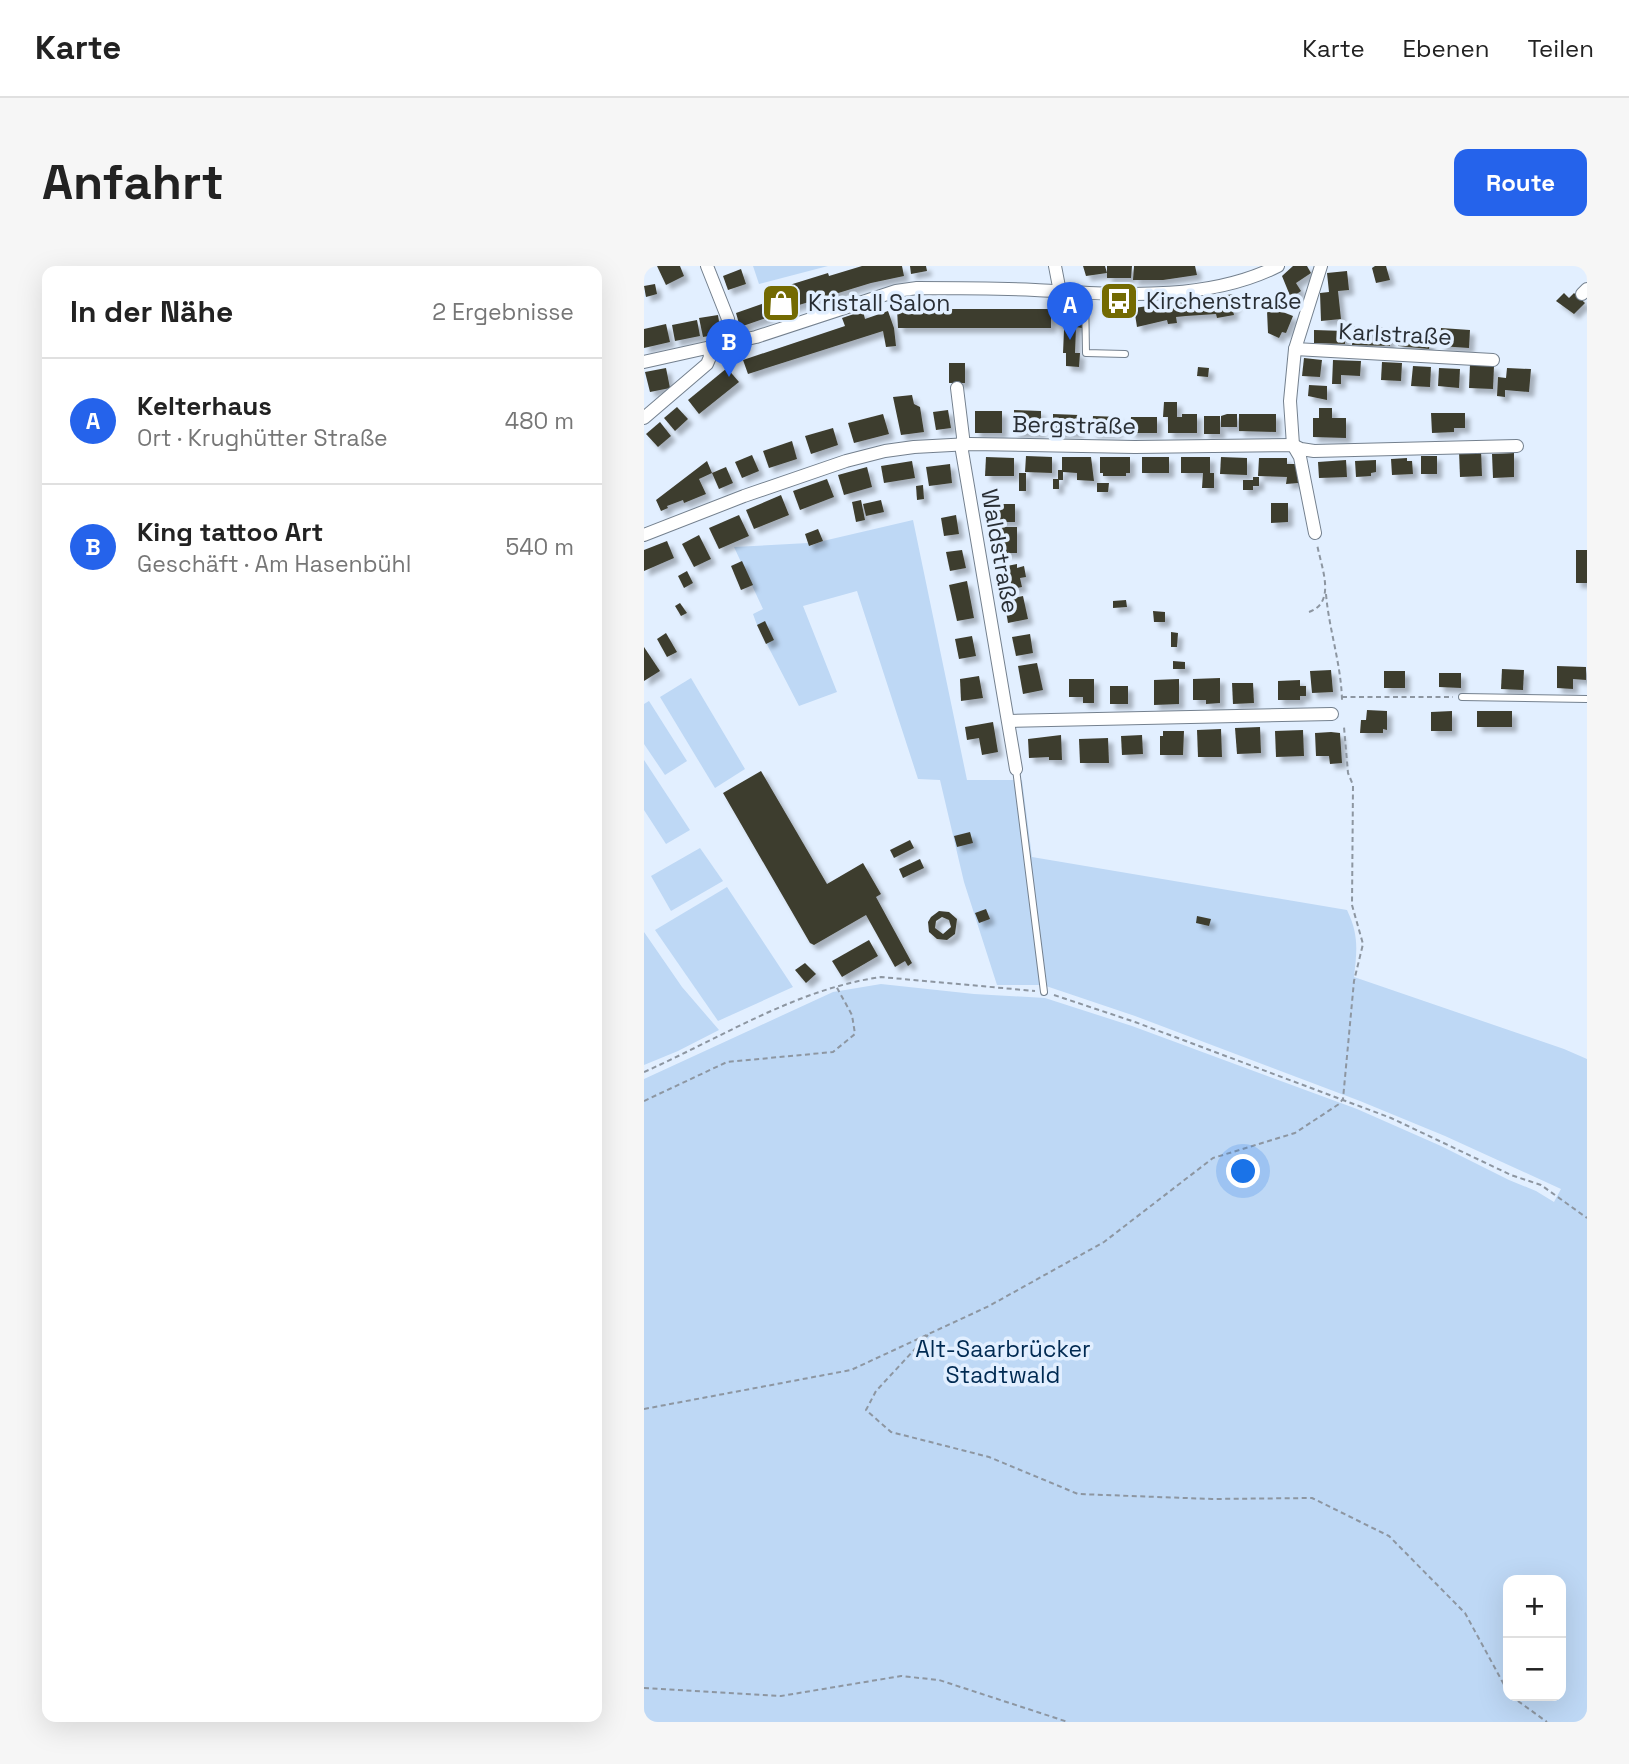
<!DOCTYPE html>
<html lang="de">
<meta charset="utf-8">
<style>
body{margin:0;font-family:"Space Grotesk",sans-serif;background:#f6f6f6;color:#222}
.controls{position:absolute;right:21px;bottom:21px;display:grid;overflow:hidden;border-radius:14px;box-shadow:0 7px 28px #0002}
.controls button{width:63px;height:63px;display:grid;place-items:center;padding:0;border:0;border-bottom:2px solid #e0e0e0;background:#fff;color:#222;font:35px sans-serif}
.you{position:absolute;left:600px;top:906px;width:24px;height:24px;margin:-18px;border:5px solid #fff;border-radius:50%;background:#1a73e8;box-shadow:0 0 0 10px #1a73e833}
.badge{display:grid;place-items:center;width:46px;height:46px;border-radius:50%;background:#2563eb;color:#fff;font-size:23px;font-weight:700}
.pin{position:absolute;translate:-50% -58px;filter:drop-shadow(0 2px 4px #0008)}
.pin::after{content:'';position:absolute;top:37px;width:24px;height:21px;background:inherit;clip-path:polygon(0 0,100% 0,50% 100%)}
.list{margin:0;padding:0;list-style:none}
h2{display:flex;justify-content:space-between;align-items:center;height:91px;margin:0;padding:0 28px;font-size:30px}
h2 small{font-size:23px;font-weight:400;color:#767676}
.list li{display:grid;grid-template-columns:46px 1fr auto;gap:21px;align-items:center;box-sizing:border-box;height:126px;padding:0 28px;border-top:2px solid #e0e0e0}
.list b{display:block;font-size:26px;white-space:nowrap}
.list p{margin:0;font-size:23px;white-space:nowrap;color:#767676}
.list em{font-size:23px;font-style:normal;color:#767676}
.map{position:relative;flex:none;width:943px;height:1456px;overflow:hidden;border-radius:14px}
header{display:flex;align-items:center;gap:42px;box-sizing:border-box;height:98px;padding:0 35px;background:#fff;border-bottom:2px solid #e0e0e0}
header strong{font-size:33px}
nav{display:flex;gap:38px;margin-inline-start:auto;font-size:24px}
.intro{display:flex;align-items:center;justify-content:space-between;box-sizing:border-box;height:168px;padding:0 42px}
h1{margin:0;font-size:49px}
.button{padding:18px 32px;border-radius:14px;background:#2563eb;color:#fff;font-size:24px;font-weight:700}
main{display:flex;gap:42px;padding:0 42px}
aside{flex:1;background:#fff;border-radius:14px;box-shadow:0 7px 28px #0002}
.map>svg:first-child{display:block}
.green{fill:#bed8f5;fill-rule:evenodd}
.building{fill:#3e3d2e;fill-rule:evenodd;filter:url(#shadow)}
.lines{fill:none;stroke-linecap:round;stroke-linejoin:round}
.service-casing{stroke:#74808e;stroke-width:8}
.minor-casing{stroke:#74808e;stroke-width:14}
.path{stroke:#8d96a1;stroke-width:2;stroke-dasharray:5 3.5;stroke-linecap:butt}
.service{stroke:#fff;stroke-width:6}
.minor{stroke:#fff;stroke-width:12}
.labels{text-anchor:middle;dominant-baseline:central;stroke-width:7;stroke-linejoin:round;paint-order:stroke}
.poi-label{font-size:23px;fill:#292e34;stroke:#e2efff;text-anchor:start}
.street-label{font-size:23px;fill:#292e34;stroke:#e2efff}
.park-label{font-size:23px;fill:#002a52;stroke:#e2efff}
</style>
<header>
<strong>Karte</strong>
<nav><a>Karte</a><a>Ebenen</a><a>Teilen</a></nav>
</header>
<div class="intro"><h1>Anfahrt</h1><a class="button">Route</a></div>
<main>
<aside>
<h2>In der Nähe<small>2 Ergebnisse</small></h2>
<ul class="list">
<li><span class="badge">A</span><div><b>Kelterhaus</b><p>Ort · Krughütter Straße</p></div><em>480 m</em></li>
<li><span class="badge">B</span><div><b>King tattoo Art</b><p>Geschäft · Am Hasenbühl</p></div><em>540 m</em></li>
</ul>
</aside>
<div class="map">
<svg width="943" height="1456" viewBox="0 0 943 1456">
<defs>
<filter id="shadow"><feDropShadow dx="5" dy="5" stdDeviation="2" flood-color="#0004"/></filter>
</defs>
<rect width="100%" height="100%" fill="#e2efff"/>
<g class="green">
<path d="M109,0H184L115,18Z"/>
<path d="M269,254L323,514H378L388,591L703,644C715,669 713,684 710,711L920,783L943,793V1456H0V813L189,726L237,718L330,728L401,732L488,760L713,843L797,880L865,914L892,925L910,936L917,923L801,870L716,835L491,750L399,719H353L320,616L296,514L274,513L213,325L159,340L193,426L155,440L113,359L109,348L119,343L90,281L164,277L166,280L179,275ZM864,1314H917V1430H864Z"/>
<path d="M47,412L101,503L71,522L16,431Z"/>
<path d="M5,435L43,495L21,509L0,478V438Z"/>
<path d="M0,494L46,564L22,578L0,544Z"/>
<path d="M56,582L79,615L27,645L7,610Z"/>
<path d="M83,621L149,721L74,755L11,664Z"/>
<path d="M0,666L38,721L75,764L34,785L0,799Z"/>
</g>
<g class="building">
<path d="M13,0H36L40,10L22,19Z"/>
<path d="M218,0H258L260,10L227,17L132,46L131,42L126,44L123,45L125,51L96,61L92,47L129,34L126,25L184,7L185,10Z"/>
<path d="M266,0H282L283,5L267,8Z"/>
<path d="M439,0H461L463,7V0H488L487,12H463V7L442,10Z"/>
<path d="M490,0H551L553,9L519,14H489Z"/>
<path d="M649,0H663L667,7L652,17L657,25L647,32L638,10Z"/>
<path d="M731,0H742L746,14L732,17L728,2Z"/>
<path d="M97,3L102,18L84,24L79,10Z"/>
<path d="M703,5L705,24L694,25L697,53L677,55L676,27L685,26L683,7Z"/>
<path d="M11,18L13,28L2,31L0,20Z"/>
<path d="M920,27L925,32L930,27L941,37L930,48L912,35Z"/>
<path d="M590,28L592,41H588L590,49L573,52L572,48L542,50L532,51L533,57L524,58L523,54L493,61L490,42Z"/>
<path d="M421,41H433L432,52H438V62L432,61L431,87H436L435,101L422,100V87H419Z"/>
<path d="M253,43H407V62H254Z"/>
<path d="M631,43L649,50L642,67L638,66L635,72L624,67L623,45H630Z"/>
<path d="M219,45L221,53L244,45L250,62L252,80L242,81L239,65L104,108L99,94L201,60L198,52Z"/>
<path d="M74,49L77,68L59,71L55,52Z"/>
<path d="M53,54L56,70L31,75L28,59Z"/>
<path d="M22,58L26,76L0,82V63Z"/>
<path d="M709,60L717,61L716,64L727,65H737V61L746,62V80L708,79Z"/>
<path d="M797,62L826,64L825,82L796,80Z"/>
<path d="M755,63L786,65L785,83L754,80Z"/>
<path d="M670,64L701,65V78L670,77Z"/>
<path d="M660,92L678,94L676,111L658,110Z"/>
<path d="M689,94L717,95L716,110L697,109V118H688Z"/>
<path d="M738,96L758,97L757,115L737,114Z"/>
<rect x="305" y="97" width="16" height="20"/>
<path d="M826,98L850,100L849,123L825,122Z"/>
<path d="M769,100L787,101L786,121L767,120Z"/>
<path d="M554,101L565,102L564,111L553,110Z"/>
<path d="M22,102L26,122L6,126L1,106Z"/>
<path d="M83,102L95,116L55,148L44,134Z"/>
<path d="M795,102L816,103L815,122L794,120Z"/>
<path d="M863,102L887,103L885,126L861,124V131L853,130L854,111L862,112Z"/>
<path d="M665,119L683,120V134L664,130Z"/>
<path d="M268,129L270,138L276,141L280,166L257,169L249,131Z"/>
<path d="M520,136H533V151H538V148H553V167H524V151H519Z"/>
<path d="M33,141L44,153L31,165L20,152Z"/>
<path d="M675,142H688V152H702V172L669,171V152H675Z"/>
<path d="M304,144L307,162L292,164L289,146Z"/>
<path d="M370,144L397,145V167H370Z"/>
<rect x="331" y="145" width="27" height="22"/>
<path d="M787,147H821V162H810V166L788,167Z"/>
<path d="M239,148L245,168L210,177L204,157Z"/>
<path d="M409,148L435,149V167H409Z"/>
<path d="M583,148H593V161H577V150Z"/>
<path d="M595,148H632V166L595,165Z"/>
<path d="M449,150L475,151L474,167H448Z"/>
<rect x="560" y="150" width="16" height="18"/>
<path d="M487,151H513V167H486Z"/>
<path d="M16,156L27,170L14,181L2,168Z"/>
<path d="M189,162L194,179L167,188L161,170Z"/>
<path d="M148,175L153,193L125,202L119,185Z"/>
<path d="M837,184L838,210L816,211L815,185Z"/>
<path d="M870,187V211L849,212L848,188Z"/>
<path d="M108,189L115,205L98,212L91,196Z"/>
<path d="M382,190L408,191V207L381,206Z"/>
<rect x="777" y="190" width="16" height="18"/>
<path d="M342,191L370,192V210H341Z"/>
<path d="M418,191H447L450,215L433,214V207L419,206V214H415V223H409V213H414V204H418Z"/>
<path d="M456,191H486V207H482V210H459V207H456Z"/>
<rect x="498" y="191" width="27" height="16"/>
<path d="M537,191H566V207H570V222H558L559,207H537Z"/>
<path d="M577,191L603,192V209L576,208Z"/>
<path d="M615,192H643V198H653L654,217L642,218L643,211L614,210Z"/>
<path d="M763,192V195H768L769,208L748,209L747,193Z"/>
<path d="M702,194L703,211L675,212L674,196Z"/>
<path d="M732,194V206L727,207V210L712,211L711,195Z"/>
<path d="M63,195L68,207L55,213L62,228L40,237L39,234L23,240L24,242L17,245L12,234Z"/>
<path d="M268,195L271,212L240,217L237,200Z"/>
<path d="M306,198L308,217L285,220L282,201Z"/>
<path d="M82,201L89,217L75,223L68,207Z"/>
<path d="M223,201L228,221L200,229L194,209Z"/>
<rect x="375" y="207" width="7" height="18"/>
<path d="M609,211H615V220H609V224H599V214H609Z"/>
<path d="M183,213L190,231L156,244L149,225Z"/>
<path d="M453,217H465L464,226H453Z"/>
<path d="M279,219L280,233L273,234L272,220Z"/>
<path d="M137,229L145,249L110,263L102,244Z"/>
<path d="M217,234L221,254L212,256L208,236Z"/>
<path d="M237,234L240,246L222,250L219,238Z"/>
<path d="M627,237H644V256L627,257Z"/>
<rect x="353" y="238" width="18" height="18"/>
<path d="M95,249L105,270L75,283L65,262Z"/>
<path d="M312,249L315,268L300,270L297,252Z"/>
<rect x="354" y="261" width="19" height="26"/>
<path d="M174,263L179,275L165,280L161,268Z"/>
<path d="M55,269L67,293L50,301L38,278Z"/>
<path d="M23,275L30,292L0,305V284Z"/>
<path d="M318,284L322,302L306,305L302,286Z"/>
<rect x="932" y="284" width="11" height="33"/>
<path d="M98,295L109,319L97,324L87,300Z"/>
<path d="M373,298V302L380,300L382,311L376,312L378,321L358,325L353,302Z"/>
<path d="M43,305L49,317L40,322L34,310Z"/>
<path d="M323,315L330,352L313,355L305,319Z"/>
<path d="M379,330L384,353L364,357L360,334Z"/>
<path d="M482,334L483,341L469,342V335Z"/>
<path d="M36,337L43,347L37,350L31,340Z"/>
<path d="M509,345L521,346V356H510Z"/>
<path d="M121,355L130,374L122,378L113,359Z"/>
<path d="M527,366L534,367L533,381H527Z"/>
<path d="M22,367L33,386L23,391L13,373Z"/>
<path d="M386,368L389,387L372,390L368,371Z"/>
<path d="M328,370L332,390L315,393L311,373Z"/>
<path d="M0,381L16,405L0,415Z"/>
<path d="M529,395L541,396V403H529Z"/>
<path d="M393,397L399,424L379,428L374,400Z"/>
<path d="M913,400L942,401V414L929,413V423L913,422Z"/>
<path d="M858,403L880,404L879,424L857,423Z"/>
<path d="M687,404L689,426L668,427L666,405Z"/>
<rect x="740" y="405" width="21" height="17"/>
<path d="M795,407H817V422L795,421Z"/>
<path d="M335,410L339,432L317,435L316,413Z"/>
<path d="M576,412V437L562,438V434H549V413Z"/>
<path d="M425,413H450V437H439V431H425Z"/>
<path d="M535,413V438L510,439V414Z"/>
<path d="M656,414V420H662V430H656V434H634V415Z"/>
<path d="M588,417H609L610,437L589,438Z"/>
<rect x="466" y="420" width="18" height="18"/>
<path d="M723,444L743,445V464L739,463V467H716L717,454H722Z"/>
<path d="M808,445V465H787V446Z"/>
<rect x="833" y="445" width="35" height="16"/>
<path d="M349,456L354,486L338,489L335,472L323,474L321,461Z"/>
<path d="M616,461L617,487L593,488L591,462Z"/>
<path d="M577,463L578,491H554L553,464Z"/>
<path d="M659,464L660,490L632,491L631,465Z"/>
<path d="M519,465H540L539,489H516V470H519Z"/>
<path d="M687,466L696,467L698,497L686,498L685,490H672L671,467Z"/>
<path d="M417,469L418,494H405V491L385,492L384,473Z"/>
<path d="M498,469L499,488L478,489L477,470Z"/>
<path d="M464,472L465,497H436L435,473Z"/>
<path d="M117,505L183,618L219,597L237,628L232,631L268,697L264,700L261,695L251,701L222,649L170,679L166,677L79,527Z"/>
<path d="M326,566L329,577L313,581L310,570Z"/>
<path d="M266,574L270,582L250,592L246,584Z"/>
<path d="M276,593L280,602L259,612L255,603Z"/>
<path d="M342,643L346,653L335,657L331,647Z"/>
<path d="M295,645L305,646L313,653L311,668L303,674L293,673L285,666L284,656L287,651ZM298,651L305,654L307,661L299,668L291,662L292,655Z"/>
<path d="M553,650L567,653L565,660L552,657Z"/>
<path d="M225,674L234,690L198,711L188,695Z"/>
<path d="M161,697L172,708L162,717L151,704Z"/>
</g>
<g class="lines">
<defs>
<g id="service">
<path d="M441,26L442,87L481,88"/>
<path d="M818,431L943,433"/>
<path d="M372,503L400,726"/>
</g>
<g id="minor">
<path d="M63,0L84,53L88,77"/>
<path d="M411,0L416,26"/>
<path d="M938,28L943,23"/>
<path d="M651,83L849,94"/>
<path d="M0,96L112,71L252,25L273,22C313,22 352,22 391,24C470,28 561,37 634,0"/>
<path d="M313,122L319,171L318,185L372,503"/>
<path d="M0,152L63,98L66,91L65,82"/>
<path d="M671,267L656,191L649,179L646,135L651,83L677,0"/>
<path d="M0,269L100,230L202,195L241,185L270,181L326,178L491,181L649,179L657,183L670,185L873,180"/>
<path d="M365,455L688,448"/>
</g>
</defs>
<use href="#service" class="service-casing"/>
<use href="#minor" class="minor-casing"/>
<g class="path">
<path d="M682,328C685,364 697,397 698,434"/>
<path d="M665,346C693,336 677,301 673,278"/>
<path d="M698,431H809"/>
<path d="M410,729L491,756L747,852L867,909L897,919L943,952"/>
<path d="M0,806C77,772 152,723 237,711L391,725"/>
<path d="M0,835L83,796L189,786L211,768L208,749L192,720"/>
<path d="M284,1069L232,1125L222,1144L247,1166L345,1191L434,1228L568,1233L668,1232L745,1270L821,1347L864,1426"/>
<path d="M0,1143L207,1104L345,1040L460,976L569,892L651,867L695,838L699,833L710,715L719,678L708,639L709,519L704,507L700,461"/>
<path d="M0,1422L137,1430L257,1410L295,1414L424,1456"/>
<path d="M867,1430L903,1456"/>
</g>
<use href="#service" class="service"/>
<use href="#minor" class="minor"/>
</g>
<defs>
<symbol id="bus-square" viewBox="-11 -11 22 22"><rect x="-9" y="-9" width="18" height="18" rx="4" fill="#736a02" stroke="#e2efff"/><path d="M-5-6H5V4H4V6H2V4H-2V6H-4V4H-5ZM-3.5-4V0h7V-4ZM-3.5 1.2v1.5H-2V1.2ZM2 1.2v1.5H3.5V1.2Z" fill="#fff"/></symbol>
<symbol id="shop-square" viewBox="-11 -11 22 22"><rect x="-9" y="-9" width="18" height="18" rx="4" fill="#736a02" stroke="#e2efff"/><path d="M-5-2.5h2.3a2.7 3.5 0 0 1 5.4 0H5L5.5 6h-11ZM-1.5-2.5h3a1.5 2.3 0 0 0-3 0Z" fill="#fff"/></symbol>
</defs>
<g fill-rule="evenodd">
<use href="#bus-square" x="453" y="13" width="44" height="44"/>
<use href="#shop-square" x="115" y="15" width="44" height="44"/>
</g>
<g class="labels">
<g class="poi-label">
<text x="502" y="35">Kirchenstraße</text>
<text x="164" y="37">Kristall Salon</text>
</g>
<g class="street-label">
<text transform="translate(751 68) rotate(3)">Karlstraße</text>
<text transform="translate(430 159) rotate(1)">Bergstraße</text>
<text transform="translate(356 285) rotate(80)">Waldstraße</text>
</g>
<g class="park-label">
<text x="359" y="1083">Alt-Saarbrücker<tspan x="359" dy="26">Stadtwald</tspan></text>
</g>
</g>
</svg>
<div class="controls">
<button>+</button>
<button>−</button>
</div>
<div class="you"></div>
<div class="pin badge" style="left:426px;top:74px">A</div>
<div class="pin badge" style="left:85px;top:111px">B</div>
</div>
</main>
